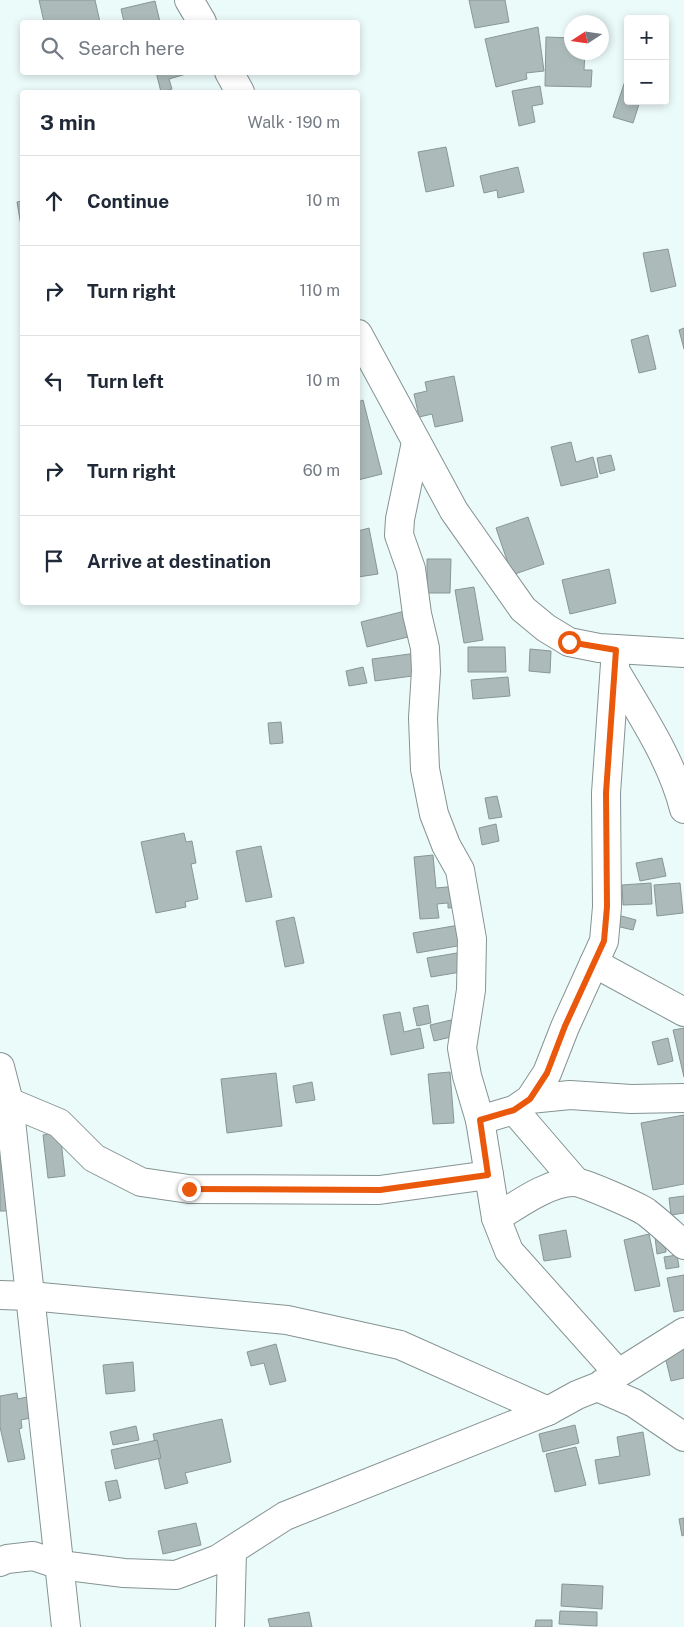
<!DOCTYPE html>
<meta charset="utf-8">
<style>
body{margin:0;font-family:"Public Sans",sans-serif;background:#f2f2f3;color:#1f2937}
.controls{position:absolute;right:15px;top:15px;display:grid;overflow:hidden;border-radius:5px;box-shadow:0 2px 8px #0003}
.controls button{width:45px;height:45px;display:grid;place-items:center;padding:0;border:0;border-bottom:1px solid #e0e1e3;background:#fff;color:#1f2937;font:25px sans-serif}
.compass{position:absolute;left:564px;top:15px;width:45px;height:45px;border-radius:50%;background:#fff;box-shadow:0 2px 8px #0003;rotate:258deg}
.stop{position:absolute;width:15px;height:15px;margin:-11px;border:4px solid #ea580c;border-radius:50%;background:#fff}
.stop.end{background:#ea580c;border-color:#fff;box-shadow:0 1px 5px #0008}
.list{margin:0;padding:0;list-style:none}
h2{display:flex;justify-content:space-between;align-items:center;height:65px;margin:0;padding:0 20px;font-size:21px}
h2 small{font-size:16px;font-weight:400;color:#747a83}
.list li{display:grid;grid-template-columns:32px 1fr auto;gap:15px;align-items:center;box-sizing:border-box;height:90px;padding:0 20px;border-top:1px solid #e0e1e3}
.list b{display:block;font-size:19px;white-space:nowrap}
.list em{font-size:16px;font-style:normal;color:#747a83}
.icon{flex:none;width:28px;height:28px;fill:none;stroke:currentColor;stroke-width:2;stroke-linecap:round;stroke-linejoin:round}
.map{position:relative;flex:none;width:684px;height:1627px;overflow:hidden}
.search{position:absolute;background:#fff;box-shadow:0 2px 8px #0003;left:20px;top:20px;width:340px;height:55px;display:flex;align-items:center;gap:12px;box-sizing:border-box;padding:0 18px;border-radius:5px;color:#747a83;font-size:19px}
.panel{position:absolute;background:#fff;box-shadow:0 2px 8px #0003;left:20px;top:90px;width:340px;height:515px;border-radius:5px}
.map>svg:first-child{display:block}
.building{fill:#acbbba;stroke:#889696}
.lines{fill:none;stroke-linecap:round;stroke-linejoin:round}
.street-casing{stroke:#859392;stroke-width:30}
.street{stroke:#fff;stroke-width:28}
.route{stroke:#ea580c;stroke-width:6}
</style>
<div class="map">
<svg width="684" height="1627" viewBox="0 0 684 1627">
<rect width="100%" height="100%" fill="#ebfbfa"/>
<g class="building">
<path d="M39,0H95L100,22H44Z"/>
<path d="M469,0H505L509,22L475,28Z"/>
<path d="M155,1L160,22H124L121,9Z"/>
<path d="M538,27L544,71L526,73L527,79L496,87L485,39Z"/>
<path d="M546,37L572,38V52H585L584,70H592L591,87L545,86Z"/>
<path d="M156,72H193L169,79L172,89L161,92Z"/>
<path d="M625,81L628,82V101H640L633,123L613,117Z"/>
<path d="M540,86L543,104L532,106L535,122L519,126L512,91Z"/>
<path d="M446,147L454,186L426,192L418,152Z"/>
<path d="M518,167L524,192L498,198L497,190L484,193L480,176Z"/>
<path d="M22,201V232L17,202Z"/>
<path d="M668,249L676,286L651,292L643,253Z"/>
<path d="M684,328V349L679,330Z"/>
<path d="M648,335L656,369L639,373L631,340Z"/>
<path d="M454,376L463,421L435,427L432,414L419,417L414,394L427,391L425,382Z"/>
<path d="M363,400L382,474L358,480V402Z"/>
<path d="M571,442L576,462L593,457L598,477L561,486L551,447Z"/>
<path d="M611,455L615,470L600,474L597,458Z"/>
<path d="M528,517L544,564L512,575L496,528Z"/>
<path d="M369,528L378,574L358,577V531Z"/>
<path d="M427,559H451L450,593H427Z"/>
<path d="M609,569L616,603L570,614L562,580Z"/>
<path d="M474,587L483,640L464,643L455,590Z"/>
<path d="M405,611L412,636L367,647L361,622Z"/>
<path d="M468,647H505L506,672H468Z"/>
<path d="M530,649L551,651L550,673L529,671Z"/>
<path d="M417,653L420,675L375,681L372,659Z"/>
<path d="M363,667L367,683L349,686L346,671Z"/>
<path d="M508,677L510,696L473,699L471,680Z"/>
<path d="M281,722L283,743L270,744L268,723Z"/>
<path d="M497,796L502,817L489,819L485,798Z"/>
<path d="M496,824L499,841L482,845L479,828Z"/>
<path d="M184,833L186,842L192,841L196,863L191,864L198,899L185,902L186,907L156,913L141,842Z"/>
<path d="M261,846L272,897L246,902L236,851Z"/>
<path d="M433,855L436,888L458,886L460,907L448,908V903L437,904L439,918L420,919L414,857Z"/>
<path d="M662,858L666,876L640,881L636,863Z"/>
<path d="M651,883L652,904L623,905L622,885Z"/>
<path d="M680,883L683,913L657,916L654,885Z"/>
<path d="M618,915L636,920L633,930L616,926Z"/>
<path d="M294,917L304,963L285,967L276,921Z"/>
<path d="M459,925L463,945L417,953L413,933Z"/>
<path d="M463,952L467,971L431,977L427,958Z"/>
<path d="M428,1005L431,1023L417,1026L413,1008Z"/>
<path d="M400,1012L404,1032L420,1028L424,1048L391,1055L383,1015Z"/>
<path d="M451,1020L455,1036L434,1041L430,1025Z"/>
<path d="M684,1028V1077L673,1030Z"/>
<path d="M668,1038L673,1061L658,1065L652,1042Z"/>
<path d="M450,1072L454,1123L433,1124L428,1074Z"/>
<path d="M276,1073L282,1126L227,1133L221,1079Z"/>
<path d="M312,1082L315,1100L296,1103L293,1086Z"/>
<path d="M684,1115V1184L653,1190L641,1123Z"/>
<path d="M60,1132L65,1176L48,1178L43,1135Z"/>
<path d="M0,1141L9,1211H0Z"/>
<path d="M684,1196V1213L671,1215L669,1198Z"/>
<path d="M566,1230L571,1257L544,1261L539,1235Z"/>
<path d="M649,1234L660,1286L635,1291L624,1240Z"/>
<path d="M664,1235L666,1252L657,1254L655,1237Z"/>
<path d="M677,1255L679,1267L666,1269L664,1257Z"/>
<path d="M684,1275V1310L674,1312L667,1278Z"/>
<path d="M684,1343V1378L671,1381L663,1348Z"/>
<path d="M276,1344L286,1381L270,1385L264,1363L251,1366L247,1352Z"/>
<path d="M133,1362L135,1391L106,1394L103,1365Z"/>
<path d="M17,1393L18,1399L31,1396L35,1417L21,1420L22,1428L19,1429L25,1459L8,1462L0,1427V1396Z"/>
<path d="M222,1419L231,1462L185,1473L188,1483L165,1489L153,1434Z"/>
<path d="M575,1425L579,1443L543,1452L539,1434Z"/>
<path d="M136,1426L139,1440L113,1445L110,1432Z"/>
<path d="M643,1432L650,1475L599,1484L595,1460L620,1456L617,1437Z"/>
<path d="M157,1440L161,1458L115,1469L111,1450Z"/>
<path d="M576,1447L586,1485L555,1492L546,1454Z"/>
<path d="M117,1480L121,1498L109,1501L105,1482Z"/>
<path d="M684,1518V1535L682,1536L679,1519Z"/>
<path d="M196,1523L201,1545L163,1554L158,1531Z"/>
<path d="M562,1584L603,1586L602,1609L561,1606Z"/>
<path d="M560,1611L597,1612V1626L559,1624Z"/>
<path d="M309,1612L312,1627H270L268,1619Z"/>
<path d="M536,1620H552V1627H535Z"/>
</g>
<g class="lines">
<defs>
<g id="street">
<path d="M189,0L202,22"/>
<path d="M229,72L240,92"/>
<path d="M358,334L454,511L523,609L546,628L569,642L599,648L684,653"/>
<path d="M416,442L400,519L399,535L411,569L417,614L425,648L426,671L423,718L425,769L434,814L446,845L460,870L472,939L471,990L462,1048L467,1076L480,1120L496,1218L509,1251L618,1373"/>
<path d="M615,670C640,713 672,760 684,809"/>
<path d="M594,963L684,1012"/>
<path d="M0,1067L9,1102L66,1627"/>
<path d="M530,1099L570,1095L631,1099L684,1098"/>
<path d="M9,1102L59,1123L94,1158L141,1182L189,1189L379,1190L489,1175"/>
<path d="M514,1110L576,1182"/>
<path d="M480,1120L514,1110L530,1099L547,1073L565,1027L604,941L607,907L606,793L616,649"/>
<path d="M496,1218C517,1205 550,1181 575,1182C585,1183 637,1206 646,1212C659,1222 672,1234 684,1245"/>
<path d="M0,1295L30,1296L287,1320L400,1345L548,1411"/>
<path d="M603,1383L684,1332"/>
<path d="M0,1562L7,1559L33,1556L60,1565L124,1573L176,1575L218,1559L285,1516L548,1411L577,1395L597,1387L634,1403L684,1437"/>
<path d="M230,1627L232,1552"/>
</g>
</defs>
<use href="#street" class="street-casing"/>
<use href="#street" class="street"/>
</g>
<g class="lines">
<path class="route" d="M189,1189L380,1190L488,1175L480,1120L514,1110L530,1099L547,1073L565,1026L604,941L607,907L606,793L616,650L569,642"/>
</g>
</svg>
<div class="controls">
<button>+</button>
<button>−</button>
</div>
<svg class="compass" viewBox="-18 -18 36 36"><path d="M0-13l5 13h-10z" fill="#e53935"/><path d="M0 13l5-13h-10z" fill="#747a83"/></svg>
<div class="stop" style="left:569px;top:642px"></div>
<div class="stop end" style="left:189px;top:1189px"></div>
<div class="search"><svg class="icon" aria-label="search" viewBox="0 0 24 24"><circle cx="10" cy="10" r="6"/><path d="M15 15l6 6"/></svg>Search here</div>
<section class="panel">
<h2>3 min<small>Walk · 190 m</small></h2>
<ul class="list">
<li><svg class="icon" aria-label="ahead" viewBox="0 0 24 24"><path d="M12 20V5M6 11l6-6 6 6"/></svg><div><b>Continue</b></div><em>10 m</em></li>
<li><svg class="icon" aria-label="right" viewBox="0 0 24 24"><path d="M7 20v-9h11M14 6l5 5-5 5"/></svg><div><b>Turn right</b></div><em>110 m</em></li>
<li><svg class="icon" aria-label="left" viewBox="0 0 24 24"><path d="M17 20v-9H6M10 6l-5 5 5 5"/></svg><div><b>Turn left</b></div><em>10 m</em></li>
<li><svg class="icon" aria-label="right" viewBox="0 0 24 24"><path d="M7 20v-9h11M14 6l5 5-5 5"/></svg><div><b>Turn right</b></div><em>60 m</em></li>
<li><svg class="icon" aria-label="arrive" viewBox="0 0 24 24"><path d="M6 21V4h12l-3 4 3 4H6"/></svg><div><b>Arrive at destination</b></div></li>
</ul>
</section>
</div>
